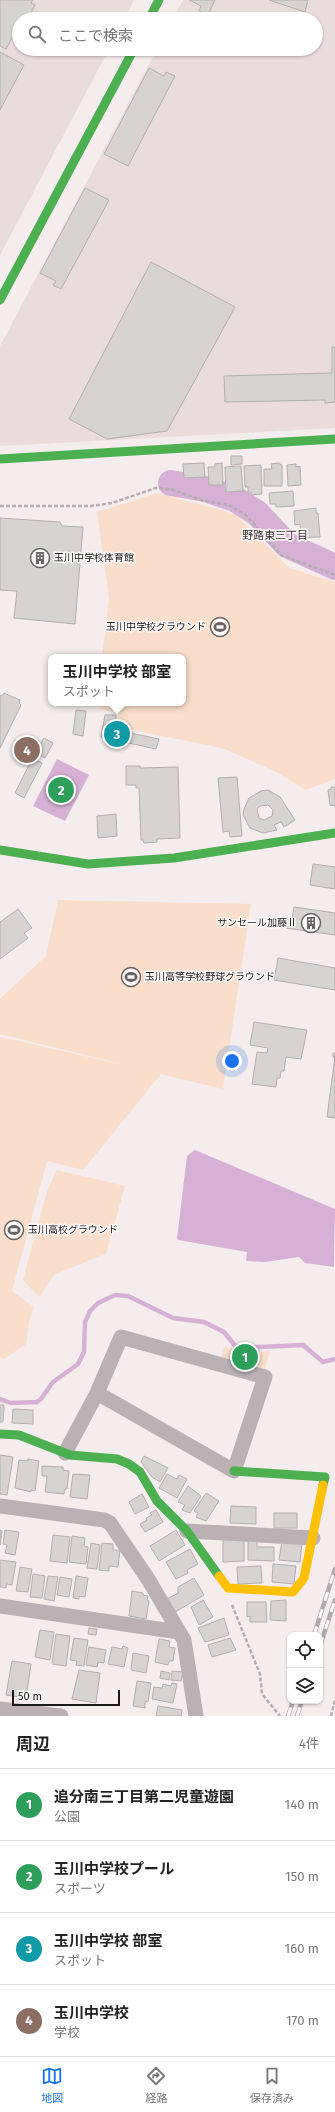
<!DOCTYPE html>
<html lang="ja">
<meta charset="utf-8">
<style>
body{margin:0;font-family:"Fira Sans","Noto Sans JP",sans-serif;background:#f6f6f6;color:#222}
.controls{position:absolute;right:12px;bottom:12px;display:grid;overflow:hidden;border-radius:8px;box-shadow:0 1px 3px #0004}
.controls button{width:36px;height:36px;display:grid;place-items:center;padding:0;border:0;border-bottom:1px solid #e0e0e0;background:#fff;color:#222;font:20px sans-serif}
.scale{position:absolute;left:12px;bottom:10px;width:108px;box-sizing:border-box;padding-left:4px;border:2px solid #1c1718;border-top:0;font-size:11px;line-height:14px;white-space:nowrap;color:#1c1718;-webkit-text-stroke:3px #fef9f9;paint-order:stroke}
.you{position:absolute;left:232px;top:1061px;width:14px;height:14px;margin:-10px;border:3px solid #fff;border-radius:50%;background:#1a73e8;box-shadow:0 0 0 6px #1a73e833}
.badge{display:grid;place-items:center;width:26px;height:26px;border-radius:50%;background:#1a73e8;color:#fff;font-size:13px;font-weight:700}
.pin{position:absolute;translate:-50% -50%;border:2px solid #fff;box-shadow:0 1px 4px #0006}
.popup{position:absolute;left:48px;top:654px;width:138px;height:52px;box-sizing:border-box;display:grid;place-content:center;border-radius:8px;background:#fff;filter:drop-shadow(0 1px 3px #0005);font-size:13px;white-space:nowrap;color:#767676}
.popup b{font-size:15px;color:#222}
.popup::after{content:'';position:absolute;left:50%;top:100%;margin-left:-8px;border:8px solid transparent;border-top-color:#fff}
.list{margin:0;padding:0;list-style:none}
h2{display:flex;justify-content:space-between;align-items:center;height:52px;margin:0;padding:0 16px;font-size:17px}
h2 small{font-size:13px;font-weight:400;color:#767676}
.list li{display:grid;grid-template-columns:26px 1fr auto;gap:12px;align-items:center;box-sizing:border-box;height:72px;padding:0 16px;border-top:1px solid #e0e0e0}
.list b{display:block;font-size:15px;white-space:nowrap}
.list p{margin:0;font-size:13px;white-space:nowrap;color:#767676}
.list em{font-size:13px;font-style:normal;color:#767676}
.icon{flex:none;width:22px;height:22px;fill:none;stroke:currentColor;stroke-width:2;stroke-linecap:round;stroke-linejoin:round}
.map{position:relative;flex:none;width:335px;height:1716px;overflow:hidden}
.search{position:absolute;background:#fff;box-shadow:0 1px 3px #0004;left:12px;right:12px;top:12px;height:44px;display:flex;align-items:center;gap:10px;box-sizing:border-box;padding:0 14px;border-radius:22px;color:#767676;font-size:15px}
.sheet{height:340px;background:#fff}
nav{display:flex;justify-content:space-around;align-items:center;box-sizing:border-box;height:56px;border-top:1px solid #e0e0e0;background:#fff;font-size:11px;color:#767676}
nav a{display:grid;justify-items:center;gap:2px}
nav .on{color:#1a73e8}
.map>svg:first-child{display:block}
.built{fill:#eadbdc}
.green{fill:#f9dfcb}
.water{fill:#d6b1d5}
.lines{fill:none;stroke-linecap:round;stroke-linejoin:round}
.stream{stroke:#d6b1d5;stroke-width:4.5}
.river{stroke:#d6b1d5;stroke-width:26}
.building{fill:#d8d3d3;stroke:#b4aeae;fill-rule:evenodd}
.path{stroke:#b5adb0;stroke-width:2.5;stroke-dasharray:4 2;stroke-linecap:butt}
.street{stroke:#bbb1b5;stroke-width:15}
.fast{stroke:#4caf50;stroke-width:9}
.slow{stroke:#ffc107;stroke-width:9}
.rail-casing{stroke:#b1a9ac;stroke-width:4.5}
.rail{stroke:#fef9f9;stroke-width:3;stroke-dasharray:9;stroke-linecap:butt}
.labels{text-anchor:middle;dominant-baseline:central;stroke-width:3;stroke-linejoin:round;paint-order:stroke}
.poi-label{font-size:10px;fill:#1c1718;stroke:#fef9f9;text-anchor:start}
.neighbourhood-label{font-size:11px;fill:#392f30;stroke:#fef9f9}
</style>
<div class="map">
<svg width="335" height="1716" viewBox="0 0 335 1716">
<rect width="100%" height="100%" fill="#f4eced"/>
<g class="built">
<path d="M0,0H134L124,19H19V49H109L0,255Z"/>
<path d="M183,0H335V428L0,446V346L157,49H316V19H173Z"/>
</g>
<g class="green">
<path d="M157,493L235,514L289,568L335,582V779L306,790L276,772L225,749L120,727L118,712L100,710V703H183V657H102L109,598L97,512Z"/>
<path d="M58,900L251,904L223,1089L161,1074L83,1170L47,1161L12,1291L34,1307L29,1321L26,1344L4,1359L0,1357V1037L129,1066L0,1034V999L46,956Z"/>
<path d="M57,1170L125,1186L106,1254L55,1274L39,1297L23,1280L47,1191Z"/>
<path d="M225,1346L239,1354L270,1351L265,1369L220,1360Z"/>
</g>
<g class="water">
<path d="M57,759L89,775L65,821L33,806Z"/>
<path d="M195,1150L335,1209L334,1267L305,1263L299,1257L265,1262L246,1261L247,1252L178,1240L177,1238L187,1156Z"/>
</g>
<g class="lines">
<path class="stream" d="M0,1399L11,1403L37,1402L41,1399L53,1382L78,1364L84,1352L85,1322L90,1311L98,1303L115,1295L128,1296L173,1318L204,1322L224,1332L237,1348L303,1345L323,1362L335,1359"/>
<path class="river" d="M171,483L205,489L235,499L257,513L287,545L335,567"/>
</g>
<g class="building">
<path d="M0,0H33L31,3L35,5L28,19L23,17L19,19V25L6,49L0,46Z"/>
<path d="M189,0H215L208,15L199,11L201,6Z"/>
<path d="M269,0H308L305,12Z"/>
<path d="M0,52L24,65L0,110Z"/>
<path d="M149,68L164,76L166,72L175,76L128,166L104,154Z"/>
<path d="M85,188L109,200L61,289L53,285L56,281L40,273Z"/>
<path d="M151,262L235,307L167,431L107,439L69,419Z"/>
<path d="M332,347H335V402L325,403V400L225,402L224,376L332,373Z"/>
<path d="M231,456H242V464L231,465Z"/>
<path d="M204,463L205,477L184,478L183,464Z"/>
<path d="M222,463L223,485H209L208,467H215V464Z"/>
<path d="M278,463L282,465V486H264V469H272L271,464Z"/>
<path d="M296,464V467L300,466L301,485L288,486L287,465Z"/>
<path d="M261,465L262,494L251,495V492H248V487H245L244,466Z"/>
<path d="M241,466L243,491L226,492L225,467Z"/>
<path d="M293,491L294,506L276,507V504H270L269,493Z"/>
<path d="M316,508V513H318L320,537L301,538L300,524L295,525L294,511Z"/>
<path d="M0,518L60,522L62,526L83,527L75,624L14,618L17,591L0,590Z"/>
<path d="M4,693L20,700L19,703L21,705L0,748V695L2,696Z"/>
<path d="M76,710L86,711L83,736L73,734Z"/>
<path d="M105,715H116V730L159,739L156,749L101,737Z"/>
<path d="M44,738L53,743L45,758L35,753Z"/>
<path d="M32,759L42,763L24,798L15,793Z"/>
<path d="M126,766H140V768L178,767L180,838L157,839V842L144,843L143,840H141L139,788H136V785H126Z"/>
<path d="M237,777L242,836L230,837L229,831L223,832L218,778Z"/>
<path d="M331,787H335V806L330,805L328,790L331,789Z"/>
<path d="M268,790L280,797L295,820L284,827L281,822L274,825L277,830L263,833L250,828L243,815L244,809L249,798L261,791ZM268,805L273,810L272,816L264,820L259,818L257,809L260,806Z"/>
<path d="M116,814L117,836L98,838L97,816Z"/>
<path d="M313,864L335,867V889L310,885Z"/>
<path d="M294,907L335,913V935L286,928L287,919H292Z"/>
<path d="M18,909L32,928L24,933L28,938L0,959V922Z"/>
<path d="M278,958L335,968V990L274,980Z"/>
<path d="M254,1022L307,1030L301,1059L286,1057L284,1071H281L280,1078H277L276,1087L252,1084L257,1052L267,1053L268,1048L250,1045Z"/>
<path d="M333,1053H335V1118L327,1117L335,1057H333Z"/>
<path d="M0,1405H4L3,1422H0Z"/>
<path d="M13,1409L33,1410V1424L12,1423Z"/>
<path d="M0,1455L13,1457L7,1495L0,1494Z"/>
<path d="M144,1456L168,1468L160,1482L152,1477L141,1462Z"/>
<path d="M28,1459L39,1461L35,1491L31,1490V1492L15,1488L19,1460L27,1461Z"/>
<path d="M42,1466L63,1467V1470L69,1471L67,1489H65L64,1494L45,1492L47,1476H42Z"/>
<path d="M73,1474L90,1475L87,1499L70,1497Z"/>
<path d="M167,1474L177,1479L179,1475L187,1479L177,1498L159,1488Z"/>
<path d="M188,1486L201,1496L190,1513L182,1510L185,1505L178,1502Z"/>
<path d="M206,1493L219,1501L206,1521L196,1517L198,1513L194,1511Z"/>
<path d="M142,1494L149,1507L135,1514L129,1502Z"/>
<path d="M231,1506L256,1507V1524L230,1523Z"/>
<path d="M156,1510L163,1522L145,1532L140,1524L147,1520L146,1518L152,1515L150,1513Z"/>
<rect x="274" y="1513" width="23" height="15"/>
<path d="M0,1530L2,1531L0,1545Z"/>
<path d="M5,1530L19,1532L15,1555L5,1553L7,1545L3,1544Z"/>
<path d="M176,1530L185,1545L159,1561L150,1546Z"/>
<path d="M53,1535L70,1537L67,1563L50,1561Z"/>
<path d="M72,1536L85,1538L84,1546L88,1547L86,1564L69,1562Z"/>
<path d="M223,1539H244V1561L223,1562Z"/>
<path d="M248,1540H257V1547H274V1561L248,1560Z"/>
<path d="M282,1541L302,1543L300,1562L279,1560Z"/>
<path d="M91,1543L100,1545L97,1569L87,1568Z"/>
<path d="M102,1543L113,1544V1550H120L118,1567L109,1566V1571L99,1570Z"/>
<path d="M190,1549L198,1564L187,1570L188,1573L176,1579L166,1562Z"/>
<path d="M0,1560L16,1562L12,1585L6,1584V1588L0,1587Z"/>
<path d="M273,1564L296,1566L294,1584L272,1582Z"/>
<path d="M261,1566L262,1583L238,1584L237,1567Z"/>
<path d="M20,1567L32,1569L28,1592L16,1591Z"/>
<path d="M33,1574L45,1576L42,1598L30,1597Z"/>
<path d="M48,1576L58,1577L54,1601L44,1599Z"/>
<path d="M76,1576L88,1578L85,1597L79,1596V1599L73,1598Z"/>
<path d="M60,1577L72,1579L69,1597L57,1595Z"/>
<path d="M194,1578L204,1595L175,1612L167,1599L178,1593V1587Z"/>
<path d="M132,1591L143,1593V1595L148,1596L147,1600L149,1601L146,1619L129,1616Z"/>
<path d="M203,1600L213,1617L199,1625L191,1607Z"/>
<path d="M286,1600V1621L270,1620L271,1601Z"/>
<path d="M247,1602H266L267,1622H250V1616L247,1617Z"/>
<path d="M224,1618L229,1635L205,1642L198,1628Z"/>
<path d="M89,1628L97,1629L96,1635L88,1634Z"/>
<path d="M40,1630L54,1632L50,1660L35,1657Z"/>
<path d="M56,1634L70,1636L66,1666L52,1664Z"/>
<path d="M74,1638L88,1640L84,1666L76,1665L77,1661L70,1660Z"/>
<path d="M230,1638L236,1650L212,1657L208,1645Z"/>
<path d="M159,1639L170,1641L169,1647L175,1648L173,1661H169L168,1665L155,1662Z"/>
<path d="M123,1646L128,1648L124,1667L108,1664L112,1647L122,1649Z"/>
<path d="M89,1647L106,1650L104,1663L98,1662L97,1667L86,1665Z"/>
<path d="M133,1653L149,1656L146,1673L131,1670Z"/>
<path d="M12,1661L31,1664L26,1698L6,1695Z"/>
<path d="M79,1670L100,1673L96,1703L72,1699Z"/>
<path d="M161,1671L170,1673L169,1680L160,1678Z"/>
<path d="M172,1671L183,1672L181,1681L171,1680Z"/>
<path d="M137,1681L151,1683L148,1702L145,1701V1708L133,1706Z"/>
<path d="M172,1683L177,1684L173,1703L152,1699L154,1687L162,1688L163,1684L171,1686Z"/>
<path d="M158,1706L182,1710L181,1716H156Z"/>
</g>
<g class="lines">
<g class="path">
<path d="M0,506H91L112,503L156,488L171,489L201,500L229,505L246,515L281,555L335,575"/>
<path d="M232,1605L260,1674L262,1694L280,1716"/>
<path d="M331,1716L335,1700"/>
</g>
<g class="street">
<path d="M65,1453L97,1393L121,1337L265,1377L234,1471L97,1393"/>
<path d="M0,1506L104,1520L110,1523L148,1579L184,1640L196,1716"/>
<path d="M187,1531L313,1538"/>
<path d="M0,1606L179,1632"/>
<path d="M0,1709L61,1716"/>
</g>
<g class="fast">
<path d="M149,19L159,0"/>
<path d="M0,300L134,49"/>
<path d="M0,459L335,439"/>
<path d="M0,850L88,864L174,858L335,833"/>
<path d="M0,1434L19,1435L70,1455L117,1459L129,1464L140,1472L157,1501L187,1531L219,1576"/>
<path d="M234,1471L325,1477L323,1485"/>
</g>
<path class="slow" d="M219,1576L228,1588L293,1592L304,1578L323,1485"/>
<defs>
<g id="rail">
<path d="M314,1635L335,1569"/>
<path d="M320,1646L335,1600"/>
<path d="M288,1716L293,1701"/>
<path d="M297,1716L302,1701"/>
</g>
</defs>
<use href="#rail" class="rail-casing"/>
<use href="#rail" class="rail"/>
</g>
<defs>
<symbol id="building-ring" viewBox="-11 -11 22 22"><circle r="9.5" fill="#fef9f9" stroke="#686263" stroke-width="1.5"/><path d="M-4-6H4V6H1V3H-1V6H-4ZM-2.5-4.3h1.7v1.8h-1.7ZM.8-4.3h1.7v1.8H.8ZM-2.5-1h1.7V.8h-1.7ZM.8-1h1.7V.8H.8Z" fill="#686263"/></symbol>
<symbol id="stadium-ring" viewBox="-11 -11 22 22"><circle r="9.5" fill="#fef9f9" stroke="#686263" stroke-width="1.5"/><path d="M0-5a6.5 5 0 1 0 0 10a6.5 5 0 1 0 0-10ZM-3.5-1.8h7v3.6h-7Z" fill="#686263"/></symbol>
</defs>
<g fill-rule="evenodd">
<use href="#building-ring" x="29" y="547" width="22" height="22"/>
<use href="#stadium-ring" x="209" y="616" width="22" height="22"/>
<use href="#building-ring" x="300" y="912" width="22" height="22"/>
<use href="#stadium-ring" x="120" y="966" width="22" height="22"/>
<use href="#stadium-ring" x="3" y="1219" width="22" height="22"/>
</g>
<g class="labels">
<g class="poi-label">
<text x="54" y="558">玉川中学校体育館</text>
<text x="206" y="627" text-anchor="end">玉川中学校グラウンド</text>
<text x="297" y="923" text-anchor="end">サンセール加藤Ⅱ</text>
<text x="145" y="977">玉川高等学校野球グラウンド</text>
<text x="28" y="1230">玉川高校グラウンド</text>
</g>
<g class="neighbourhood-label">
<text x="275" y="535">野路東三丁目</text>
</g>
</g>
</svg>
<div class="controls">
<button><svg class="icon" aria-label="locate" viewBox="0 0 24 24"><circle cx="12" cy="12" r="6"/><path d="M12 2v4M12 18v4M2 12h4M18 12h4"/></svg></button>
<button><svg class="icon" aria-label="layers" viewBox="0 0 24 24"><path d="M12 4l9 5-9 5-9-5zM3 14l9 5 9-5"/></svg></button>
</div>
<div class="scale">50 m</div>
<div class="you"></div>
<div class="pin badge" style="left:245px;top:1357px;background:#2e9e5b">1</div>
<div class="pin badge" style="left:61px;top:790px;background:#2e9e5b">2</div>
<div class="pin badge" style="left:117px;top:734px;background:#0f9aa8">3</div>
<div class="popup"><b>玉川中学校 部室</b>スポット</div>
<div class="pin badge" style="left:27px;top:750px;background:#8d6e63">4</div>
<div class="search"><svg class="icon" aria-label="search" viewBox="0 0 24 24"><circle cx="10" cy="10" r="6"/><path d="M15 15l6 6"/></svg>ここで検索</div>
</div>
<section class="sheet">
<h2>周辺<small>4件</small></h2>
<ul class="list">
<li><span class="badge" style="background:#2e9e5b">1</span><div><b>追分南三丁目第二児童遊園</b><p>公園</p></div><em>140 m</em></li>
<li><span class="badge" style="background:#2e9e5b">2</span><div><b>玉川中学校プール</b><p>スポーツ</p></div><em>150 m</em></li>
<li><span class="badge" style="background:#0f9aa8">3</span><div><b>玉川中学校 部室</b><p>スポット</p></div><em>160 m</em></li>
<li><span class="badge" style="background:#8d6e63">4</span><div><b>玉川中学校</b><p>学校</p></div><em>170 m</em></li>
</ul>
</section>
<nav>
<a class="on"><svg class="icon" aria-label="map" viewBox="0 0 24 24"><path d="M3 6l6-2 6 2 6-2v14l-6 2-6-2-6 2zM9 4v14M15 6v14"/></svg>地図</a>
<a><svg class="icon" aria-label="directions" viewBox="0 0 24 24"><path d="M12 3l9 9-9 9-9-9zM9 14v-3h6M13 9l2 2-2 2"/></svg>経路</a>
<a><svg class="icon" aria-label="saved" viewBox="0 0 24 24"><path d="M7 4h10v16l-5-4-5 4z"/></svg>保存済み</a>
</nav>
